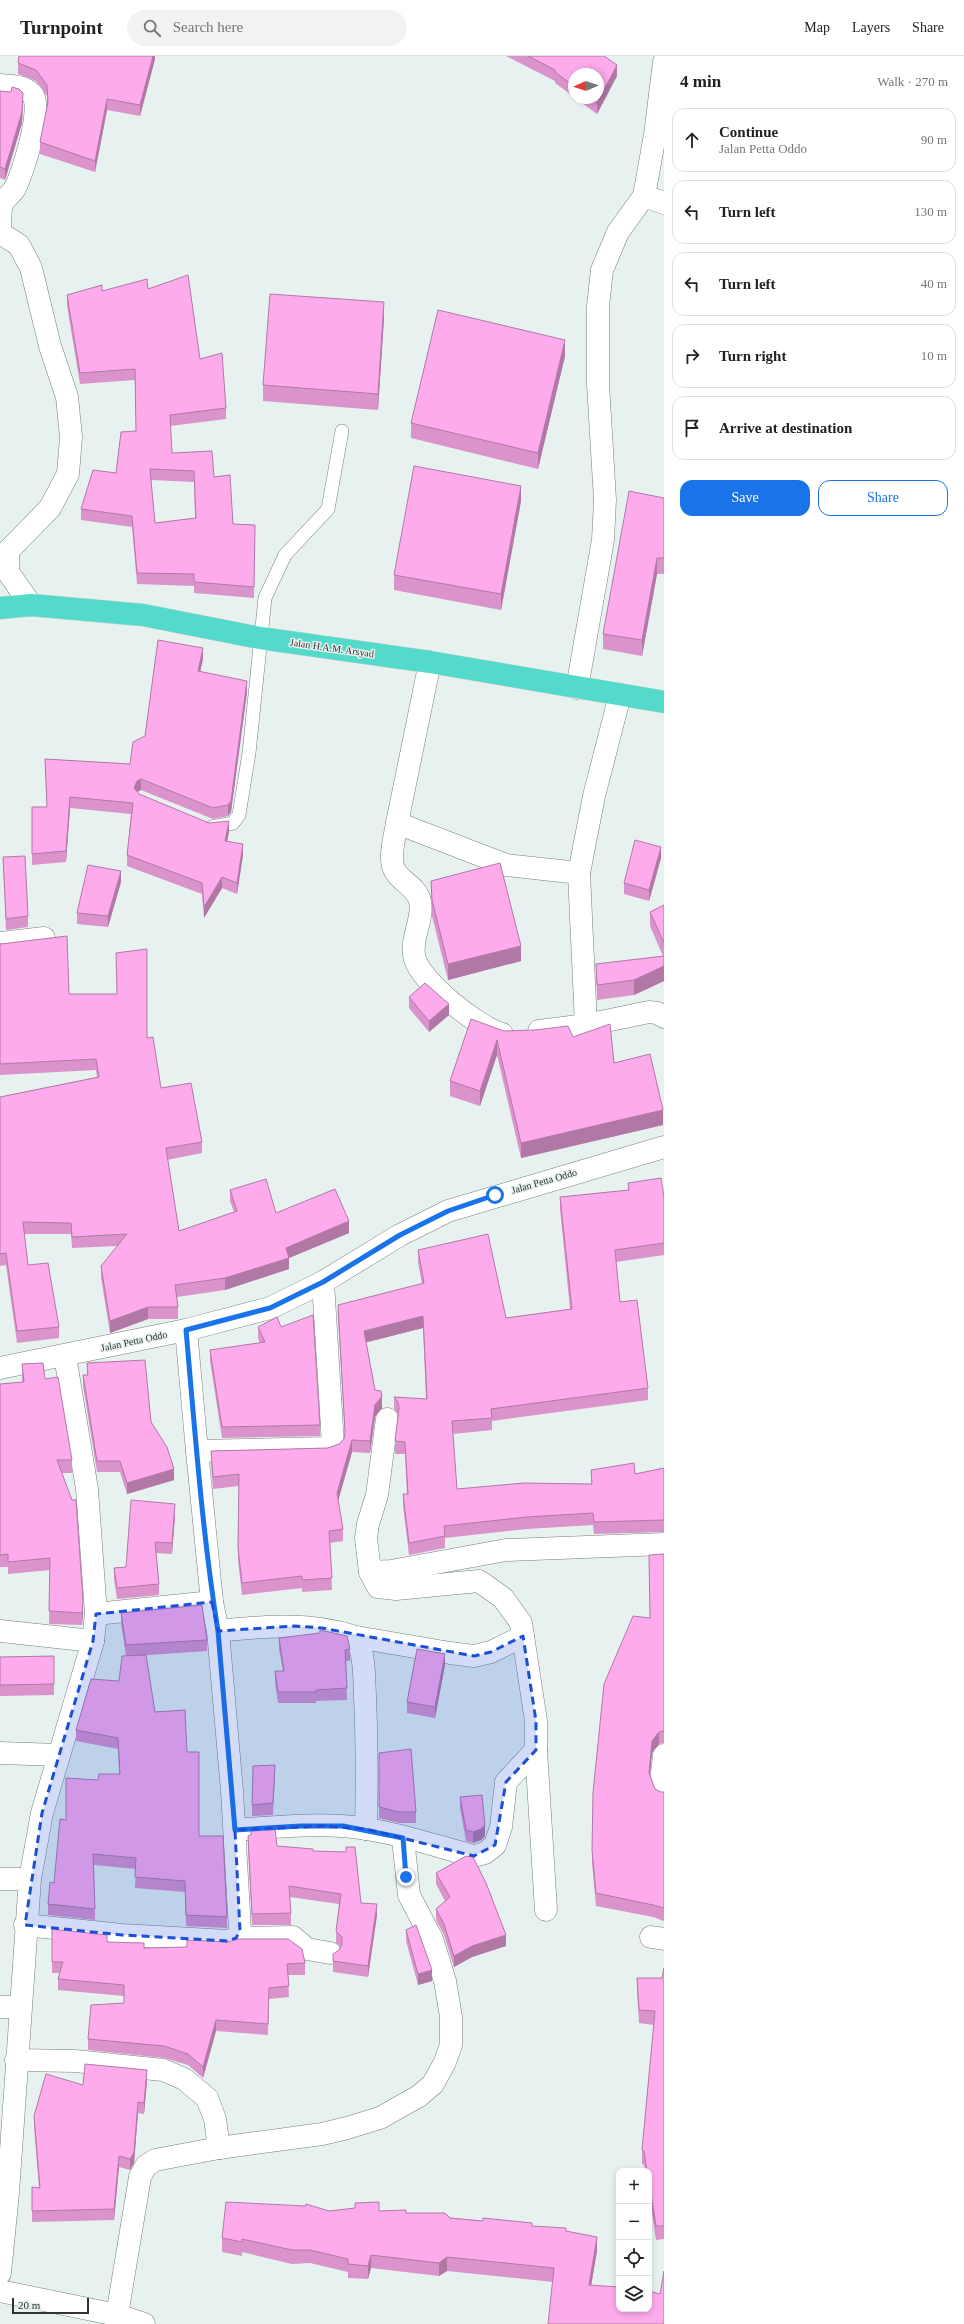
<!DOCTYPE html>
<meta charset="utf-8">
<style>
body{margin:0;font-family:"Times New Roman",serif;background:#f2f2f2;color:#222}
.controls{position:absolute;right:12px;bottom:12px;display:grid;overflow:hidden;border-radius:8px;box-shadow:0 2px 6px #0003}
.controls button{width:36px;height:36px;display:grid;place-items:center;padding:0;border:0;border-bottom:1px solid #e0e0e0;background:#fff;color:#222;font:20px sans-serif}
.compass{position:absolute;left:568px;top:12px;width:36px;height:36px;border-radius:50%;background:#fff;box-shadow:0 2px 6px #0003;rotate:267deg}
.scale{position:absolute;left:12px;bottom:10px;width:77px;box-sizing:border-box;padding-left:4px;border:2px solid #2f3333;border-top:0;font-size:11px;line-height:14px;white-space:nowrap;color:#2f3333;-webkit-text-stroke:3px #e7f2f0;paint-order:stroke}
.stop{position:absolute;width:12px;height:12px;margin:-9px;border:3px solid #1a73e8;border-radius:50%;background:#fff}
.stop.end{background:#1a73e8;border-color:#fff;box-shadow:0 1px 4px #0008}
.list{margin:0;padding:0;list-style:none}
h2{display:flex;justify-content:space-between;align-items:center;height:52px;margin:0;padding:0 16px;font-size:17px}
h2 small{font-size:13px;font-weight:400;color:#767676}
.list li{display:grid;grid-template-columns:26px 1fr auto;gap:12px;align-items:center;box-sizing:border-box;height:64px;margin:0 8px 8px;padding:0 8px;border:1px solid #e0e0e0;border-radius:12px}
.list b{display:block;font-size:15px;white-space:nowrap}
.list p{margin:0;font-size:13px;white-space:nowrap;color:#767676}
.list em{font-size:13px;font-style:normal;color:#767676}
.actions{display:flex;gap:8px;padding:12px 16px}
.actions a{flex:1;padding:9px 0;border:1px solid #1a73e8;border-radius:12px;text-align:center;font-size:14px;color:#1a73e8}
.actions .main{background:#1a73e8;color:#fff}
.icon{flex:none;width:22px;height:22px;fill:none;stroke:currentColor;stroke-width:2;stroke-linecap:round;stroke-linejoin:round}
.map{position:relative;flex:none;width:664px;height:2268px;overflow:hidden}
header{display:flex;align-items:center;gap:24px;box-sizing:border-box;height:56px;padding:0 20px;background:#fff;border-bottom:1px solid #e0e0e0}
header strong{font-size:19px}
nav{display:flex;gap:22px;margin-inline-start:auto;font-size:14px}
.search{width:280px;height:36px;background:#f2f2f2;display:flex;align-items:center;gap:10px;box-sizing:border-box;padding:0 14px;border-radius:22px;color:#767676;font-size:15px}
main{display:flex}
aside{flex:1;background:#fff}
.map>svg:first-child{display:block}
.lines{fill:none;stroke-linecap:round;stroke-linejoin:round}
.service-casing{stroke:#757f7d;stroke-width:14}
.minor-casing{stroke:#757f7d;stroke-width:23}
.trunk-casing{stroke:#cdcece;stroke-width:23}
.service{stroke:#fff;stroke-width:13}
.minor{stroke:#fff;stroke-width:22}
.trunk{stroke:#54dacb;stroke-width:22}
.wall{fill:#da93cb;fill-rule:evenodd}
.shaded-wall{fill:#b178a5}
.building{fill:#fdabec;stroke:#b178a5;fill-rule:evenodd}
.route{stroke:#1a73e8;stroke-width:5}
.marked{fill:#1d4ed8;fill-opacity:0.2;stroke:#1d4ed8;stroke-width:3;stroke-dasharray:8 5;stroke-linejoin:round}
.labels{text-anchor:middle;dominant-baseline:central;stroke-width:3;stroke-linejoin:round;paint-order:stroke}
.street-label{font-size:10px;fill:#2f3333;stroke:#e7f2f0}
</style>
<header>
<strong>Turnpoint</strong>
<div class="search"><svg class="icon" aria-label="search" viewBox="0 0 24 24"><circle cx="10" cy="10" r="6"/><path d="M15 15l6 6"/></svg>Search here</div>
<nav><a>Map</a><a>Layers</a><a>Share</a></nav>
</header>
<main>
<div class="map">
<svg width="664" height="2268" viewBox="0 0 664 2268">
<rect width="100%" height="100%" fill="#e7f2f0"/>
<g class="lines">
<defs>
<path id="service" d="M212,771L233,767L239,759L249,697L265,542L285,499L328,453L342,375"/>
<g id="minor">
<path d="M0,29C11,30 23,29 32,38C44,50 23,117 15,132C12,138 4,142 2,149C0,155 0,166 0,173"/>
<path d="M644,140L664,147"/>
<path d="M0,177L19,189L31,212L50,290L67,341L71,381L68,418L50,452L8,495V516L31,549"/>
<path d="M430,606L397,767C395,780 388,803 395,815C402,827 416,830 420,845C424,862 411,881 414,899C417,924 479,972 502,978"/>
<path d="M577,632L603,484L605,444L598,328V250L602,214L618,176L644,140L655,79L664,6"/>
<path d="M397,767L506,809L579,817"/>
<path d="M0,887L44,882"/>
<path d="M586,969L649,956L657,957L664,961"/>
<path d="M539,975L586,969L579,817L594,740L620,639"/>
<path d="M186,1274L197,1395"/>
<path d="M0,1312L186,1274L270,1252L323,1226L400,1179L448,1155L664,1091"/>
<path d="M387,1363L377,1439L368,1468L366,1482L370,1516L391,1515L506,1494L664,1488"/>
<path d="M96,1558L212,1546"/>
<path d="M0,1575L93,1585"/>
<path d="M218,1575C264,1570 310,1566 356,1581C365,1599 364,1620 365,1641C367,1685 367,1729 366,1773"/>
<path d="M356,1581L450,1597L474,1600L491,1596L523,1580"/>
<path d="M536,1694L546,1854"/>
<path d="M0,1697L59,1699"/>
<path d="M664,1699L661,1726L664,1736"/>
<path d="M235,1774C271,1771 307,1768 342,1770C386,1773 432,1789 474,1800L485,1797L495,1789L501,1771L506,1726L536,1694V1665L521,1567L503,1542L479,1525L396,1533L378,1531L370,1516"/>
<path d="M0,1823H30"/>
<path d="M25,1869L122,1879L228,1885L236,1882L240,1875L232,1735L218,1575L212,1546L197,1395L328,1392L333,1389L323,1226"/>
<path d="M651,1881L664,1883"/>
<path d="M236,1882L293,1881L307,1893L330,1897"/>
<path d="M0,1951H19"/>
<path d="M16,2004L75,2005L163,2014L184,2023L207,2042L215,2063L219,2092"/>
<path d="M0,2217L8,2137L30,1823L42,1757L93,1585L96,1558L87,1433L65,1300"/>
<path d="M0,2235L117,2259L144,2268"/>
<path d="M117,2259L140,2121L146,2110L155,2104L219,2092L322,2078L347,2072L380,2062L419,2040L433,2028L445,2006L451,1989V1961L445,1925L432,1883L409,1839L403,1782"/>
</g>
<path id="trunk" d="M0,552L31,549L143,559L260,582L430,606L664,646"/>
</defs>
<use href="#service" class="service-casing"/>
<use href="#minor" class="minor-casing"/>
<use href="#trunk" class="trunk-casing"/>
<use href="#service" class="service"/>
<use href="#minor" class="minor"/>
<use href="#trunk" class="trunk"/>
</g>
<g class="wall">
<path d="M155,0V3L140,60L107,54L95,116L40,98V86L47,49V40L36,25L18,18V7Z"/>
<path d="M506,0H604L617,20L597,58L575,42H598L574,18V41L555,27V25Z"/>
<path d="M0,35L23,48L22,67L5,124L0,122Z"/>
<path d="M148,233L200,303L226,352V363L170,370L172,397L214,421L233,468L255,469L254,542L194,537V530L137,528L132,471L81,464V453L116,417L136,375L135,324L80,328L67,250V239L102,235ZM151,424L194,426L195,462L155,467Z"/>
<path d="M384,262L378,354L263,345V329Z"/>
<path d="M565,300L538,413L411,382V367Z"/>
<path d="M664,442V518H657L642,600L603,593V578Z"/>
<path d="M521,445L501,554L394,534V519Z"/>
<path d="M203,603L200,616L247,636L231,756L228,760L213,763L141,734L137,736L139,738L229,776L227,785L243,799L237,838L222,832L204,862L202,838L127,810V799L131,758L70,752L66,806L32,809V751H47L45,703L130,708L145,680Z"/>
<path d="M3,801L28,860V871L6,874Z"/>
<path d="M661,802L649,845L624,838V827Z"/>
<path d="M431,825L521,905L448,924L432,860L431,840Z"/>
<path d="M121,826L108,871L77,868V857Z"/>
<path d="M664,849V925L634,939L597,944L596,908L663,900L650,870V856Z"/>
<path d="M0,887L69,938L147,982L161,1032L202,1086V1097L167,1104L179,1175L234,1156L230,1145V1134L276,1157L349,1177L289,1202V1213L225,1234L177,1241L178,1251V1263H148L110,1277L101,1222V1210L117,1190L72,1192L71,1178H24L28,1209L59,1271V1282L17,1287L6,1209L0,1210V1041L97,1021L96,1014L0,1019Z"/>
<path d="M409,941L449,959L429,976L409,952Z"/>
<path d="M504,975L573,981L614,1007L663,1069L521,1102L497,999L480,1050L450,1040V1025Z"/>
<path d="M628,1127L664,1141V1199L616,1206L620,1246L648,1332V1344L492,1365V1374L453,1378L457,1433L591,1428V1414L635,1418L664,1412V1476L594,1478L593,1469L527,1473L445,1482V1492L409,1499L403,1450V1438H407L405,1398H395V1385L398,1358L394,1353V1341L426,1343L423,1272L366,1286L375,1334L382,1352L375,1361L370,1397L352,1396L338,1444L343,1473V1485L330,1487L332,1534L302,1536V1532L242,1539L238,1504L239,1430L213,1433L211,1407V1395L328,1392L339,1388L344,1383L345,1379L338,1261V1249L422,1228L418,1206V1194L506,1262L570,1253L560,1153V1141L628,1134Z"/>
<path d="M258,1271H281L320,1369V1380L222,1382L210,1305V1294L260,1287L258,1282Z"/>
<path d="M87,1307L151,1366L174,1424L127,1438L120,1416H97L83,1330V1319H87Z"/>
<path d="M22,1308L45,1323L72,1404V1417H62L83,1558L82,1569L49,1568L50,1514L8,1518V1511H0V1328L22,1326Z"/>
<path d="M175,1459L172,1498L156,1497L159,1528V1539L117,1543L114,1523V1512L126,1511Z"/>
<path d="M664,1498V1687L659,1688L652,1697L650,1719L655,1733L661,1736H664V1865L653,1861L596,1850L592,1807L593,1737L650,1562Z"/>
<path d="M121,1557L207,1584V1595L134,1600L155,1656L187,1696L199,1780L227,1861V1872L186,1870L185,1836L135,1832L136,1813L94,1809L95,1864L48,1859V1848L54,1827L66,1764L98,1724L119,1718L118,1693L76,1685V1674L119,1625L126,1600L121,1568Z"/>
<path d="M279,1582L350,1593V1605H346L347,1644L316,1645V1647H278L275,1626V1615H283L279,1593Z"/>
<path d="M54,1600V1639L0,1640V1601Z"/>
<path d="M445,1609L435,1662L407,1657V1646Z"/>
<path d="M379,1697L416,1756V1767H399L379,1762Z"/>
<path d="M275,1720L273,1759L252,1760V1749Z"/>
<path d="M460,1741L485,1780L481,1784L473,1787L466,1785L460,1752Z"/>
<path d="M248,1780L277,1790L313,1795L361,1847L377,1859L368,1921L333,1916V1905L341,1891L336,1887V1875L339,1848L290,1841L291,1857V1869H252L248,1791Z"/>
<path d="M436,1817L506,1890L472,1901L454,1911L444,1879L436,1864V1853L445,1845L436,1828Z"/>
<path d="M52,1873L107,1886L144,1892L305,1907V1919H288L289,1941L269,1943L268,1979L216,1975L203,2022L188,2009L164,2002L88,1994V1983L124,1947V1940L58,1934V1923L60,1917H52Z"/>
<path d="M406,1874L432,1925L418,1929L406,1885Z"/>
<path d="M664,1912V2183L656,2184L649,2139V2115H645L644,2109L642,2108V2094L654,1969L639,1967L637,1935V1922H662Z"/>
<path d="M147,2025L144,2058L138,2057L134,2107L130,2114L119,2111L114,2164L32,2166V2131L39,2132L34,2071V2060L83,2029Z"/>
<path d="M329,2155H379L406,2157L532,2170L566,2175L597,2195L591,2229L664,2268L553,2226L447,2215L439,2220L371,2212L368,2223L348,2222V2216L310,2207L292,2208L242,2196V2200L222,2196V2182Z"/>
</g>
<g class="shaded-wall">
<path d="M153,0H155V3L140,60V49Z"/>
<path d="M617,9V20L597,58V47Z"/>
<path d="M23,37L22,67L5,124V113Z"/>
<path d="M107,43V54L95,116V105Z"/>
<path d="M384,246V262L378,354V338Z"/>
<path d="M565,284V300L538,413V397Z"/>
<path d="M521,430V445L501,554V538Z"/>
<path d="M657,502V518L642,600V584Z"/>
<path d="M203,592V603L198,626V615Z"/>
<path d="M247,625V636L231,756L228,760V749Z"/>
<path d="M141,723V734L137,736L134,732L137,725Z"/>
<path d="M70,741V752L66,806V795Z"/>
<path d="M229,765V776L225,796V785Z"/>
<path d="M243,788V799L237,838V827Z"/>
<path d="M661,791V802L649,845V834Z"/>
<path d="M121,815V826L108,871V860Z"/>
<path d="M222,821V832L204,862V851Z"/>
<path d="M521,890V905L448,924V908Z"/>
<path d="M664,910V925L634,939V924Z"/>
<path d="M449,948V959L429,976V965Z"/>
<path d="M497,984V999L480,1050V1035Z"/>
<path d="M663,1054V1069L521,1102V1087Z"/>
<path d="M349,1165V1177L289,1202V1213L225,1234V1222L286,1192Z"/>
<path d="M148,1251V1263L110,1277V1265Z"/>
<path d="M423,1260V1272L364,1287V1275Z"/>
<path d="M382,1340V1352L375,1361L370,1397V1385L375,1349Z"/>
<path d="M352,1384V1396L337,1449V1437Z"/>
<path d="M174,1413V1424L127,1438V1427Z"/>
<path d="M175,1448V1459L172,1498V1487Z"/>
<path d="M83,1545V1558L82,1569V1557Z"/>
<path d="M445,1598V1609L435,1662V1651Z"/>
<path d="M659,1676V1688L652,1697L649,1729V1717L652,1685Z"/>
<path d="M485,1769V1780L481,1784L473,1787V1776Z"/>
<path d="M377,1848V1859L368,1921V1910Z"/>
<path d="M506,1879V1890L472,1901L454,1911V1900L472,1890Z"/>
<path d="M432,1914V1925L418,1929V1918Z"/>
<path d="M216,1964V1975L203,2022V2011Z"/>
<path d="M147,2014V2025L144,2058V2047Z"/>
<path d="M138,2046V2057L134,2107L130,2114V2103Z"/>
<path d="M119,2100V2111L114,2164V2153Z"/>
<path d="M597,2181V2195L589,2242V2229Z"/>
<path d="M371,2199V2212L368,2223V2210Z"/>
<path d="M447,2201V2215L439,2220V2207Z"/>
</g>
<g class="building">
<path d="M19,0H153L140,49L107,43L95,105L40,86L48,46L47,29L36,14L18,7Z"/>
<path d="M528,0H604L617,9L597,47L590,42H598V18H574V30L555,16V14Z"/>
<path d="M12,31L19,33L23,37L22,56L5,113L0,111V35L11,36Z"/>
<path d="M188,219L200,303L222,297L226,352L170,359L172,397L212,395L214,421L230,419L233,468L255,469L254,531L194,526V518L137,517L132,460L81,453L93,414L116,417L121,376L136,375L135,313L80,317L67,239L102,229V235L147,223L148,233ZM150,413L194,415L196,462L155,467Z"/>
<path d="M270,238L384,246L378,338L263,329Z"/>
<path d="M438,254L565,284L538,397L411,367Z"/>
<path d="M414,410L521,430L501,538L394,519Z"/>
<path d="M629,435L664,442V502H657L642,584L603,578Z"/>
<path d="M158,584L203,592L198,615L247,625L231,745L228,749L213,752L141,723L137,725L134,732L139,738L209,767L229,765L225,785L243,788L237,827L222,821L204,851L202,827L127,799L133,747L70,741L66,795L32,798V751H47L45,703L130,708L133,686L145,680Z"/>
<path d="M635,784L661,791L649,834L624,827Z"/>
<path d="M25,800L28,860L6,863L3,801Z"/>
<path d="M500,807L521,890L448,908L432,844L431,825Z"/>
<path d="M88,809L121,815L108,860L77,857Z"/>
<path d="M664,849V887L650,856Z"/>
<path d="M67,880L69,938H117L116,897L147,893V982L153,981L161,1032L191,1027L202,1086L166,1092L179,1175L237,1155L230,1134L266,1123L276,1157L335,1133L349,1165L286,1192L289,1202L225,1222L175,1229L178,1251H148L110,1265L101,1210L127,1178L72,1181L71,1167L23,1166L28,1209L48,1207L59,1271L17,1275L6,1197L0,1198V1041L99,1021L96,1003L0,1008V887L1,888Z"/>
<path d="M664,900V910L634,924L597,929L596,908Z"/>
<path d="M425,927L449,948L429,965L409,941Z"/>
<path d="M471,963L504,975L535,974L568,970L573,981L610,968L614,1007L650,998L663,1054L521,1087L497,984L480,1035L450,1025Z"/>
<path d="M661,1122L664,1141V1187L615,1194L620,1246L637,1244L648,1332L491,1353L492,1362L452,1365L457,1433L524,1427L592,1428L591,1414L634,1407L635,1418L664,1412V1464L594,1466L593,1457L527,1461L444,1470L445,1480L409,1487L403,1438H408L405,1386L395,1385L399,1352L398,1346L394,1341L427,1343L423,1260L364,1275L375,1334L381,1335L382,1340L375,1349L370,1385L352,1384L337,1437L343,1473L329,1475L332,1522L302,1524V1520L242,1527L238,1492L239,1418L213,1421L211,1395L328,1392L339,1388L344,1383L345,1376L338,1249L424,1227L418,1194L488,1178L506,1262L572,1253L560,1141L629,1134L628,1127Z"/>
<path d="M313,1259L320,1369L222,1371L210,1294L265,1286L258,1271L277,1261L281,1271Z"/>
<path d="M145,1304L151,1366L167,1391L174,1413L127,1427L120,1405H97L83,1319H88L87,1307Z"/>
<path d="M43,1307L45,1323L58,1321L72,1404H57L72,1444H76L83,1545L82,1557L49,1555L50,1502L8,1506V1498L0,1499V1328L24,1326L22,1308Z"/>
<path d="M131,1444L175,1448L172,1487L155,1486L159,1528L117,1532L114,1512L126,1511Z"/>
<path d="M664,1498V1675L659,1676L652,1685L649,1717L655,1733L661,1736H664V1852L653,1849L596,1837L592,1794L593,1737L604,1628L633,1560L650,1562L649,1499Z"/>
<path d="M202,1549L207,1584L126,1589L121,1557Z"/>
<path d="M320,1574L347,1580L350,1593L345,1594L347,1632L316,1634V1636H278L275,1615H284L279,1582L320,1577Z"/>
<path d="M417,1593L445,1598L435,1651L407,1646Z"/>
<path d="M146,1599L155,1656L185,1654L187,1696H199V1780H223L227,1861L186,1859L185,1825L135,1821L136,1802L93,1798L95,1853L48,1848L50,1826L54,1827L60,1763L66,1764V1722L98,1724L99,1718H120L118,1682L76,1674L91,1623L119,1625L122,1600Z"/>
<path d="M54,1600V1628L0,1629V1601Z"/>
<path d="M411,1693L416,1756H399L379,1751V1697Z"/>
<path d="M275,1709L273,1747L252,1749L253,1710Z"/>
<path d="M482,1739L485,1769L481,1773L473,1776L466,1774L460,1741Z"/>
<path d="M275,1773L277,1790L313,1793V1795L346,1796V1791H355L361,1847L377,1848L368,1910L333,1905V1898L339,1894L342,1888V1881L336,1875L341,1838L289,1830L291,1857L252,1858L248,1780L251,1779V1774Z"/>
<path d="M466,1800L473,1801L486,1827L506,1879L472,1890L454,1900L444,1868L436,1853L450,1841L436,1817Z"/>
<path d="M416,1869L432,1914L418,1918L406,1874Z"/>
<path d="M52,1873L107,1879V1886L144,1887V1892L187,1891V1884L227,1886L238,1883H288L302,1893L305,1907L287,1908L289,1930L269,1932L268,1968L216,1964L203,2011L188,1998L164,1990L88,1983L91,1949L124,1947V1929L58,1923L63,1906H52Z"/>
<path d="M664,1912V2170H656L649,2125V2115H647L644,2095L642,2094L655,1955L639,1954L637,1922H662Z"/>
<path d="M85,2008L147,2014L144,2047L138,2046L134,2096L130,2103L119,2100L114,2153L32,2155V2131L40,2132L34,2060L46,2018L83,2029Z"/>
<path d="M226,2146L306,2150V2148L329,2155L355,2152V2147L379,2146V2155L406,2154V2157H445L450,2162L483,2165V2162L532,2167V2170L566,2172V2175L597,2181L589,2229L619,2231V2253H649V2235L660,2238L664,2215V2268H548L554,2212L447,2201L439,2207L371,2199L368,2210L348,2208V2203L310,2194H292L242,2183V2186L222,2182Z"/>
</g>
<g class="lines">
<path class="route" d="M406,1821L403,1782L343,1770H301L235,1774L218,1575C202,1475 195,1375 186,1274L270,1252L323,1226L400,1179L448,1155L495,1139"/>
</g>
<path class="marked" d="M212,1546L218,1575L295,1570L322,1572L474,1600L491,1596L523,1580L536,1665V1694L506,1726L495,1789L474,1800L366,1773L323,1770L235,1774L240,1875L236,1882L228,1885L122,1879L25,1869L42,1757L93,1585L96,1558Z"/>
<g class="labels">
<g class="street-label">
<text transform="translate(332 592) rotate(8)">Jalan H.A.M. Arsyad</text>
<text transform="translate(544 1125) rotate(-16)">Jalan Petta Oddo</text>
<text transform="translate(134 1285) rotate(-12)">Jalan Petta Oddo</text>
</g>
</g>
</svg>
<div class="controls">
<button>+</button>
<button>−</button>
<button><svg class="icon" aria-label="locate" viewBox="0 0 24 24"><circle cx="12" cy="12" r="6"/><path d="M12 2v4M12 18v4M2 12h4M18 12h4"/></svg></button>
<button><svg class="icon" aria-label="layers" viewBox="0 0 24 24"><path d="M12 4l9 5-9 5-9-5zM3 14l9 5 9-5"/></svg></button>
</div>
<svg class="compass" viewBox="-18 -18 36 36"><path d="M0-13l5 13h-10z" fill="#e53935"/><path d="M0 13l5-13h-10z" fill="#767676"/></svg>
<div class="scale">20 m</div>
<div class="stop" style="left:495px;top:1139px"></div>
<div class="stop end" style="left:406px;top:1821px"></div>
</div>
<aside>
<h2>4 min<small>Walk · 270 m</small></h2>
<ul class="list">
<li><svg class="icon" aria-label="ahead" viewBox="0 0 24 24"><path d="M12 20V5M6 11l6-6 6 6"/></svg><div><b>Continue</b><p>Jalan Petta Oddo</p></div><em>90 m</em></li>
<li><svg class="icon" aria-label="left" viewBox="0 0 24 24"><path d="M17 20v-9H6M10 6l-5 5 5 5"/></svg><div><b>Turn left</b></div><em>130 m</em></li>
<li><svg class="icon" aria-label="left" viewBox="0 0 24 24"><path d="M17 20v-9H6M10 6l-5 5 5 5"/></svg><div><b>Turn left</b></div><em>40 m</em></li>
<li><svg class="icon" aria-label="right" viewBox="0 0 24 24"><path d="M7 20v-9h11M14 6l5 5-5 5"/></svg><div><b>Turn right</b></div><em>10 m</em></li>
<li><svg class="icon" aria-label="arrive" viewBox="0 0 24 24"><path d="M6 21V4h12l-3 4 3 4H6"/></svg><div><b>Arrive at destination</b></div></li>
</ul>
<div class="actions"><a class="main">Save</a><a>Share</a></div>
</aside>
</main>
